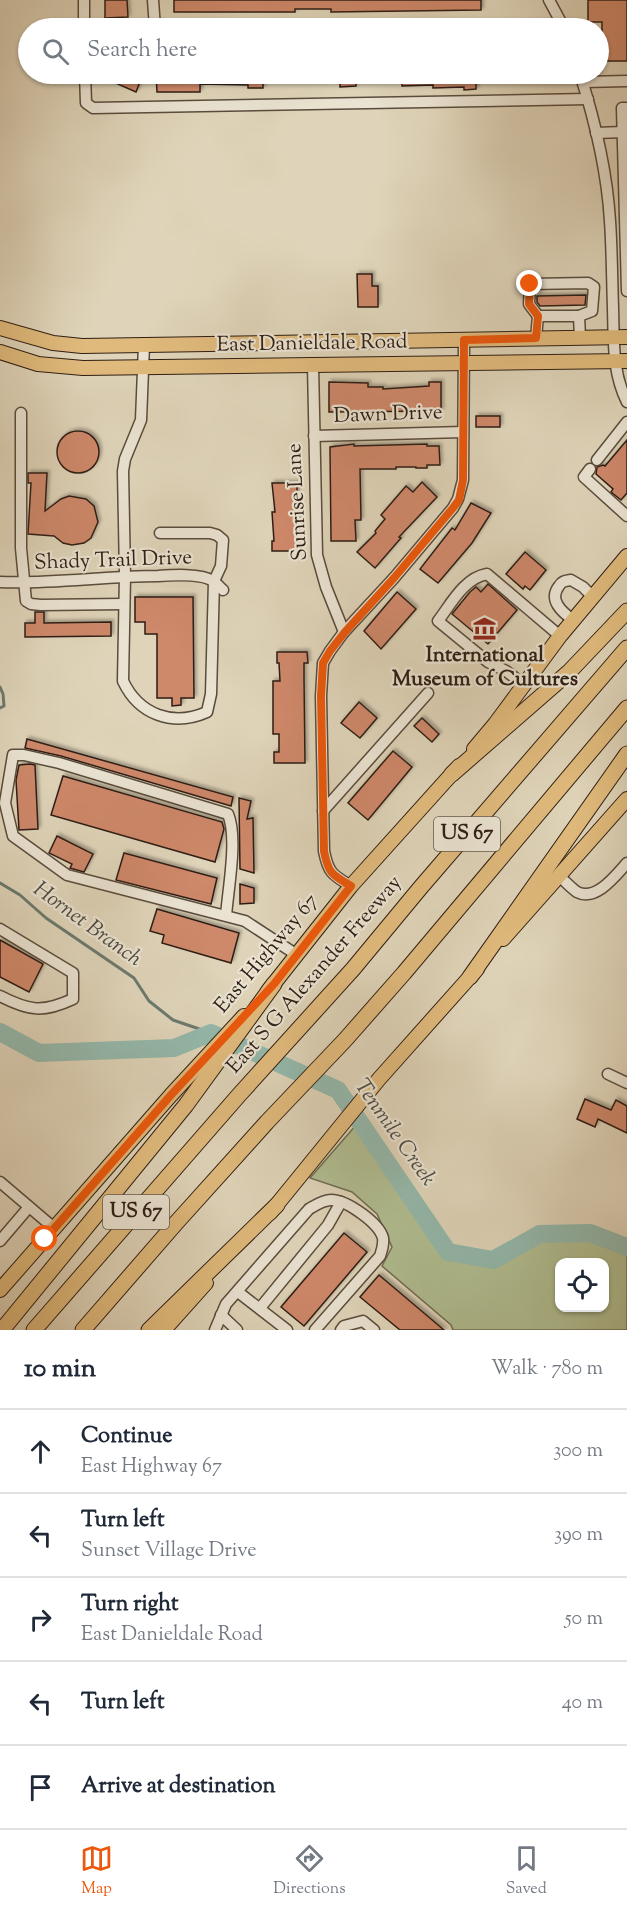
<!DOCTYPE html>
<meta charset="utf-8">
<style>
body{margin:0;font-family:"Sorts Mill Goudy",serif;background:#f6f6f7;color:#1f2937}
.controls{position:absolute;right:18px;bottom:18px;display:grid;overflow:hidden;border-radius:12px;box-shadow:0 2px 4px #0004}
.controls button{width:54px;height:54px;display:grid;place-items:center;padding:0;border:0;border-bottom:2px solid #e0e1e3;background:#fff;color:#1f2937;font:30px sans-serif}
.stop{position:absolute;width:18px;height:18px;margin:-14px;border:4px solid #ea580c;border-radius:50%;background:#fff}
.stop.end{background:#ea580c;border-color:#fff;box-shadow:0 2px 6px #0008}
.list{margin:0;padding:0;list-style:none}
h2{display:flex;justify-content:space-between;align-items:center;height:78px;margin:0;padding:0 24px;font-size:26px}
h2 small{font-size:20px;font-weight:400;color:#747a83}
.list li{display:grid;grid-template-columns:39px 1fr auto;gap:18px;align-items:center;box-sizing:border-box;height:84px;padding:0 24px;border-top:2px solid #e0e1e3}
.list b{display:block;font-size:22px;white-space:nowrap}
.list p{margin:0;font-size:20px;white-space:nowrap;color:#747a83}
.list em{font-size:20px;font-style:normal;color:#747a83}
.icon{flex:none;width:33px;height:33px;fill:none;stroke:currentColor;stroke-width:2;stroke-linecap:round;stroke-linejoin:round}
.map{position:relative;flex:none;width:627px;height:1330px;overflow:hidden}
.search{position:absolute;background:#fff;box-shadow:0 2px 4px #0004;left:18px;right:18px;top:18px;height:66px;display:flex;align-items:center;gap:15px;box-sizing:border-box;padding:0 21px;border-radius:33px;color:#747a83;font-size:22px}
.sheet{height:498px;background:#fff}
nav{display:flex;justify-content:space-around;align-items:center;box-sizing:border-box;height:84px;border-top:2px solid #e0e1e3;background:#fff;font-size:16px;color:#747a83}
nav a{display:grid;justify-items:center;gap:3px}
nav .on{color:#ea580c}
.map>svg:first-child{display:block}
.green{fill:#b0bd91;stroke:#6f6e52;stroke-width:1.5;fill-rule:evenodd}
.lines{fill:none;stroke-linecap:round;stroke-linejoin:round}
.stream{stroke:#6b7a6f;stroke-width:3}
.river{stroke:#94b8ab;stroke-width:18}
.building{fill:#ce886b;stroke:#2e1e14;stroke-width:1.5;filter:url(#shadow)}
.minor-casing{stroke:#5a4c3d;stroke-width:13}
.major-casing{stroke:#2e1e14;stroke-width:16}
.highway-casing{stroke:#2e1e14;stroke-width:17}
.minor{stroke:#eae3d2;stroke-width:10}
.major{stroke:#e0ba7c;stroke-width:14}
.highway{stroke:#e0ba7c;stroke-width:15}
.route{stroke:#ea580c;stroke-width:8}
.labels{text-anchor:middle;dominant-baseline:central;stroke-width:4.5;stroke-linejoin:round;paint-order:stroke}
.shield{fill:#eae3d2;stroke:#66594d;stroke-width:1.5}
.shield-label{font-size:20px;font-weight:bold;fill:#2e1e14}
.street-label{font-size:21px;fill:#2e1e14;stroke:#eae3d2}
.poi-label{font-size:21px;font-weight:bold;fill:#2e1e14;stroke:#eae3d2}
.water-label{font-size:22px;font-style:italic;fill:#4d4c41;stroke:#eae3d2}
</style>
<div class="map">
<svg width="627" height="1330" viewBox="0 0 627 1330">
<defs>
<filter id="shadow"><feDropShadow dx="2.5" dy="-2.5" stdDeviation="1.5" flood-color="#0004"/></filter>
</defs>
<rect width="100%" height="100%" fill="#dfd4b9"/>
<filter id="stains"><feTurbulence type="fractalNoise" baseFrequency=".00333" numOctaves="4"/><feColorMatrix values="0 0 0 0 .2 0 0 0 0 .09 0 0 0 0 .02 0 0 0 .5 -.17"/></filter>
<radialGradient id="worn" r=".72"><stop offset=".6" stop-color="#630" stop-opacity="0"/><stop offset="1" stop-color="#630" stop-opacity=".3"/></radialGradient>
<path class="green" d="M357,1124L447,1254L493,1263L543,1237L588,1236L627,1252V1330H453L451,1325L382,1266L392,1247L377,1214L352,1192L310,1178ZM560,1262H604V1308H560Z"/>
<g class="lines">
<g class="stream">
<path d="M0,687L3,694L4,706L0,708"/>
<path d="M0,883L20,895L46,918L134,978L149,1001L173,1020L211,1033"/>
</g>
<path class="river" d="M0,1032L39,1053L174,1048L211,1033L338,1090L448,1252L493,1260L540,1234L590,1233L627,1247"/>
</g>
<g class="building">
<path d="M105,0H127L128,17L105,18Z"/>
<path d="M174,0H481V10L331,12V9H295V12H174Z"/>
<path d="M588,0H627V61H602V22H588Z"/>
<path d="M117,74H143L136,92L113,82Z"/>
<path d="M156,74H263V88H248V85L200,84V92H157Z"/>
<path d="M340,74H356V86L340,87Z"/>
<path d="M402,74H476V89L464,90V87L433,88V85L402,86Z"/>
<path d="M357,274H372V286H378V307H358Z"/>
<path d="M586,295L585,305L540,306L537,302V296Z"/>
<path d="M329,382L368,383V387H383V389L429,386V382H441V411L329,412Z"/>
<rect x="476" y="416" width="24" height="11"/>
<circle cx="78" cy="452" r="21"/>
<path d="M627,440V493L621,500L611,492L613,489L596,474L597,467L603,465L605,466Z"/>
<path d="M354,444V446L427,444V446H439L440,465H427V468H416V467H396V469H360L361,520H355L356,541H331L330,447Z"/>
<path d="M28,473H47L45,511L61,499L69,496L86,499L94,506L98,522L91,538L84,543L72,545L63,543L54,536L28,534L31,483H28Z"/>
<path d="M422,482L437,497L399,537L401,538L375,568L357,552L376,533L375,531L385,519L381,515L406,486L413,492Z"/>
<path d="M272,483H297V551H272V541H274L272,512H275Z"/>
<path d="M471,503L491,513L472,543L438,583L420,569L452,528L455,530Z"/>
<path d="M525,552L546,570L530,590L525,586L523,589L506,574Z"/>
<path d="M488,584L517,610L488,644L452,614L470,592L476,587L481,592Z"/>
<path d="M397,592L416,609L381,649L364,631Z"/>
<path d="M135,597H193L194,698H181V705L172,706V698H157V634H145V622H135Z"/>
<path d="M35,612H44V623L111,622V636L25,637V623H35Z"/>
<path d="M277,652H307L308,663H304V678L305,763H274V752H279V734H273V681H280L279,663H277Z"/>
<path d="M359,702L377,718L360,738L341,723Z"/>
<path d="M422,718L439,734L432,742L414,726Z"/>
<path d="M27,739L233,797L231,806L61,756L25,748Z"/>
<path d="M393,751L412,767L368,820L348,803Z"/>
<path d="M30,764L35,765L38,829L19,830L16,780L19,765Z"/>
<path d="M63,776L222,822L224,829L215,862L51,815Z"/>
<path d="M239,798L251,801L247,819L253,818L254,873L240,869Z"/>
<path d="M57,836L93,854L84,872L70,868L72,864L49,853Z"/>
<path d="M124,853L217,878L211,904L116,880Z"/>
<path d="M240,884L254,888V903L240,904Z"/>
<path d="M157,909L239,933L231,963L162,943L164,935L150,931Z"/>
<path d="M0,940L43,964L29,992L0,977Z"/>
<path d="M585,1099L611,1110L616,1100L627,1106V1133L598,1119L595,1127L577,1119Z"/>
<path d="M344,1233L367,1252L304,1326L281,1307Z"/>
<path d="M379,1275L444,1330H400L360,1297Z"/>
</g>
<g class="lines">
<defs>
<g id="minor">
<path d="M84,0V28"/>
<path d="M153,0L155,28"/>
<path d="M549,0L564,28"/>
<path d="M85,74L86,103L93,108L588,99"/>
<path d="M580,74C595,121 607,171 610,221C612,250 612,279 613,308C614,341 612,372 627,402"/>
<path d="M583,82L627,81"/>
<path d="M627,108H622L627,291"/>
<path d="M596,133L623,132"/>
<path d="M538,316L529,304L530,284L588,283L594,287L592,311L579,316"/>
<path d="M536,338L538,316H579L580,338"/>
<path d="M144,345L141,420L125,459L123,471L125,576L123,681C139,715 173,727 207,712L211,694L214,581L221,566L223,540L217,535L210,533H160"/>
<path d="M313,365L317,555L326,587L344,632"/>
<path d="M21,413V548L26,601L31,604L41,605L124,604"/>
<path d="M314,436L463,432"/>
<path d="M597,460L627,422"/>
<path d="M590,469L584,477L627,516"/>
<path d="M0,582C53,584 105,576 158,576C172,575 201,573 213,581C216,582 220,588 223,590"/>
<path d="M573,620C562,612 548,600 559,586C562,581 565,581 571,580L583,587L593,597"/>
<path d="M523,684L506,671L488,662L438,621C451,604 464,578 487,574L560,636"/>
<path d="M323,811L428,693"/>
<path d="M559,876C565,881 571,888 577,892C596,902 616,875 627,863"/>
<path d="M351,886C332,875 328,872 324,851L321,696L323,663L330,651L344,632L394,578L453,508L458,499L463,480L464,340"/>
<path d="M226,916C228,889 238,838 228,814L59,763L24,755H13L5,803L13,836L67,875L245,921L297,955"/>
<path d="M0,929L73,973V999C43,1013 29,1011 0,996"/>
<path d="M608,1074L627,1083"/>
<path d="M0,1182L54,1228"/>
<path d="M0,1241L29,1207"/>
<path d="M238,1292L287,1330"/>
<path d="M260,1308L328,1225L341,1202"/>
<path d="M221,1315L237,1330"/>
<path d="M215,1330L226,1304L309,1209C316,1205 323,1200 331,1200C347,1200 379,1223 383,1238C384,1245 382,1250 380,1256L315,1330"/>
<path d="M341,1330L344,1326L363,1321L374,1330"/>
</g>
<g id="major">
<path d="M0,328L53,343L82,346L627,337"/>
<path d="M0,352L38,364L83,368L627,361"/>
<path d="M474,749L495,724L560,636L627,556"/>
<path d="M503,939L627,799"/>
<path d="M268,991L351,886L459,766"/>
<path d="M270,1213L379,1079L477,969"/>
<path d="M0,1290L171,1095L244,1016"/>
<path d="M164,1330L206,1283"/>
</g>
<g id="highway">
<path d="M452,774L569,672L627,611"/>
<path d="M470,977L627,754"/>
<path d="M2,1330L186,1105L274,984"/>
<path d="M34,1330L239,1095L353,969L421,887L627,648"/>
<path d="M83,1330L176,1223L267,1122L345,1040L404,973L627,708"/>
<path d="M149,1330L277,1205"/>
</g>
</defs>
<use href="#minor" class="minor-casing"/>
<use href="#major" class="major-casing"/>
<use href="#highway" class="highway-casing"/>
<use href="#minor" class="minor"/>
<use href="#major" class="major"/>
<use href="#highway" class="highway"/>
</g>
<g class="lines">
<path class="route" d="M45,1239L171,1095L274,984L351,886C332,875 328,873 324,851L321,696L323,663L330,651L345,632L394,578L453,508L459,500L463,480L464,340L536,338L538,316L529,304L530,284"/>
</g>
<defs>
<symbol id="museum-bare" viewBox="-9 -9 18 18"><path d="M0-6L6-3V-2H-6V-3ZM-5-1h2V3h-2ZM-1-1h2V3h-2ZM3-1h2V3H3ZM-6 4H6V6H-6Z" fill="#8f2418" stroke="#eae3d2" stroke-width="2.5" paint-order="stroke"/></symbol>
</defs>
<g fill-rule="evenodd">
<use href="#museum-bare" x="468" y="612" width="33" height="33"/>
</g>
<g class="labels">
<g class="shield">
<rect x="434" y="817" width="66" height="34" rx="4.5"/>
<rect x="103" y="1195" width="66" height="34" rx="4.5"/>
</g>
<g class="shield-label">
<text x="467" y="834">US 67</text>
<text x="136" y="1212">US 67</text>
</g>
<g class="street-label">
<text transform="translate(312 344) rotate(-1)">East Danieldale Road</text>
<text transform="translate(388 415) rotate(-2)">Dawn Drive</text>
<text transform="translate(298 502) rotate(-93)">Sunrise Lane</text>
<text transform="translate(113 561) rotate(-2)">Shady Trail Drive</text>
<text transform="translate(267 954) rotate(-50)">East Highway 67</text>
<text transform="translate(315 975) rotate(-49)">East S G Alexander Freeway</text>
</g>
<g class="poi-label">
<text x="485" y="656">International<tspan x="485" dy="24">Museum of Cultures</tspan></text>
</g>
<g class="water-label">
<text transform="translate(87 925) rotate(36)">Hornet Branch</text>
<text transform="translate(394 1133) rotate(55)">Tenmile Creek</text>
</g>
</g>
<rect width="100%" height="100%" filter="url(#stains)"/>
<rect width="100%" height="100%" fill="url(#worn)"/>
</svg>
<div class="controls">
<button><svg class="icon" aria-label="locate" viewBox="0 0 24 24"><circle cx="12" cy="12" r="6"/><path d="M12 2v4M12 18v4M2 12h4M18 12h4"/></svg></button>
</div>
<div class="stop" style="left:45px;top:1239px"></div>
<div class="stop end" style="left:530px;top:284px"></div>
<div class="search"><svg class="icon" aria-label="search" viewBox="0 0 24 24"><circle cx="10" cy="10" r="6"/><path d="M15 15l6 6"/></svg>Search here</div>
</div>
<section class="sheet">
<h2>10 min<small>Walk · 780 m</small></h2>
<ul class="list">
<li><svg class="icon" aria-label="ahead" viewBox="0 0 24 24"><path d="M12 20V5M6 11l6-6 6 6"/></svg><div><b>Continue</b><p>East Highway 67</p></div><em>300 m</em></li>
<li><svg class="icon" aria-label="left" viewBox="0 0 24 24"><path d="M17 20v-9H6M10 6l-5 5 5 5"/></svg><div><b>Turn left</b><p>Sunset Village Drive</p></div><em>390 m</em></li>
<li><svg class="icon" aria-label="right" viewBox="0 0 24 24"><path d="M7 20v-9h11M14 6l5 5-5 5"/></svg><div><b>Turn right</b><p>East Danieldale Road</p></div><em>50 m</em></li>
<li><svg class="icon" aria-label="left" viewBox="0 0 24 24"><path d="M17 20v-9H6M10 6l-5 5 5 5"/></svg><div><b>Turn left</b></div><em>40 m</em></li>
<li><svg class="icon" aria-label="arrive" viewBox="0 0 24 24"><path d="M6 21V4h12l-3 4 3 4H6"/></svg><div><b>Arrive at destination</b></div></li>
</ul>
</section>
<nav>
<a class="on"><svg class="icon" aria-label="map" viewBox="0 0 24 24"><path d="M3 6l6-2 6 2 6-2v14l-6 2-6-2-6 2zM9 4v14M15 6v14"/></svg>Map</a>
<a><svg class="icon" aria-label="directions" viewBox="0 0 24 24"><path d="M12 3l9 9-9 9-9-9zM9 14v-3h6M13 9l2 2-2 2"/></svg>Directions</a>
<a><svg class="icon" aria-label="saved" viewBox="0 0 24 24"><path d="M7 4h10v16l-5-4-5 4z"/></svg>Saved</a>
</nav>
